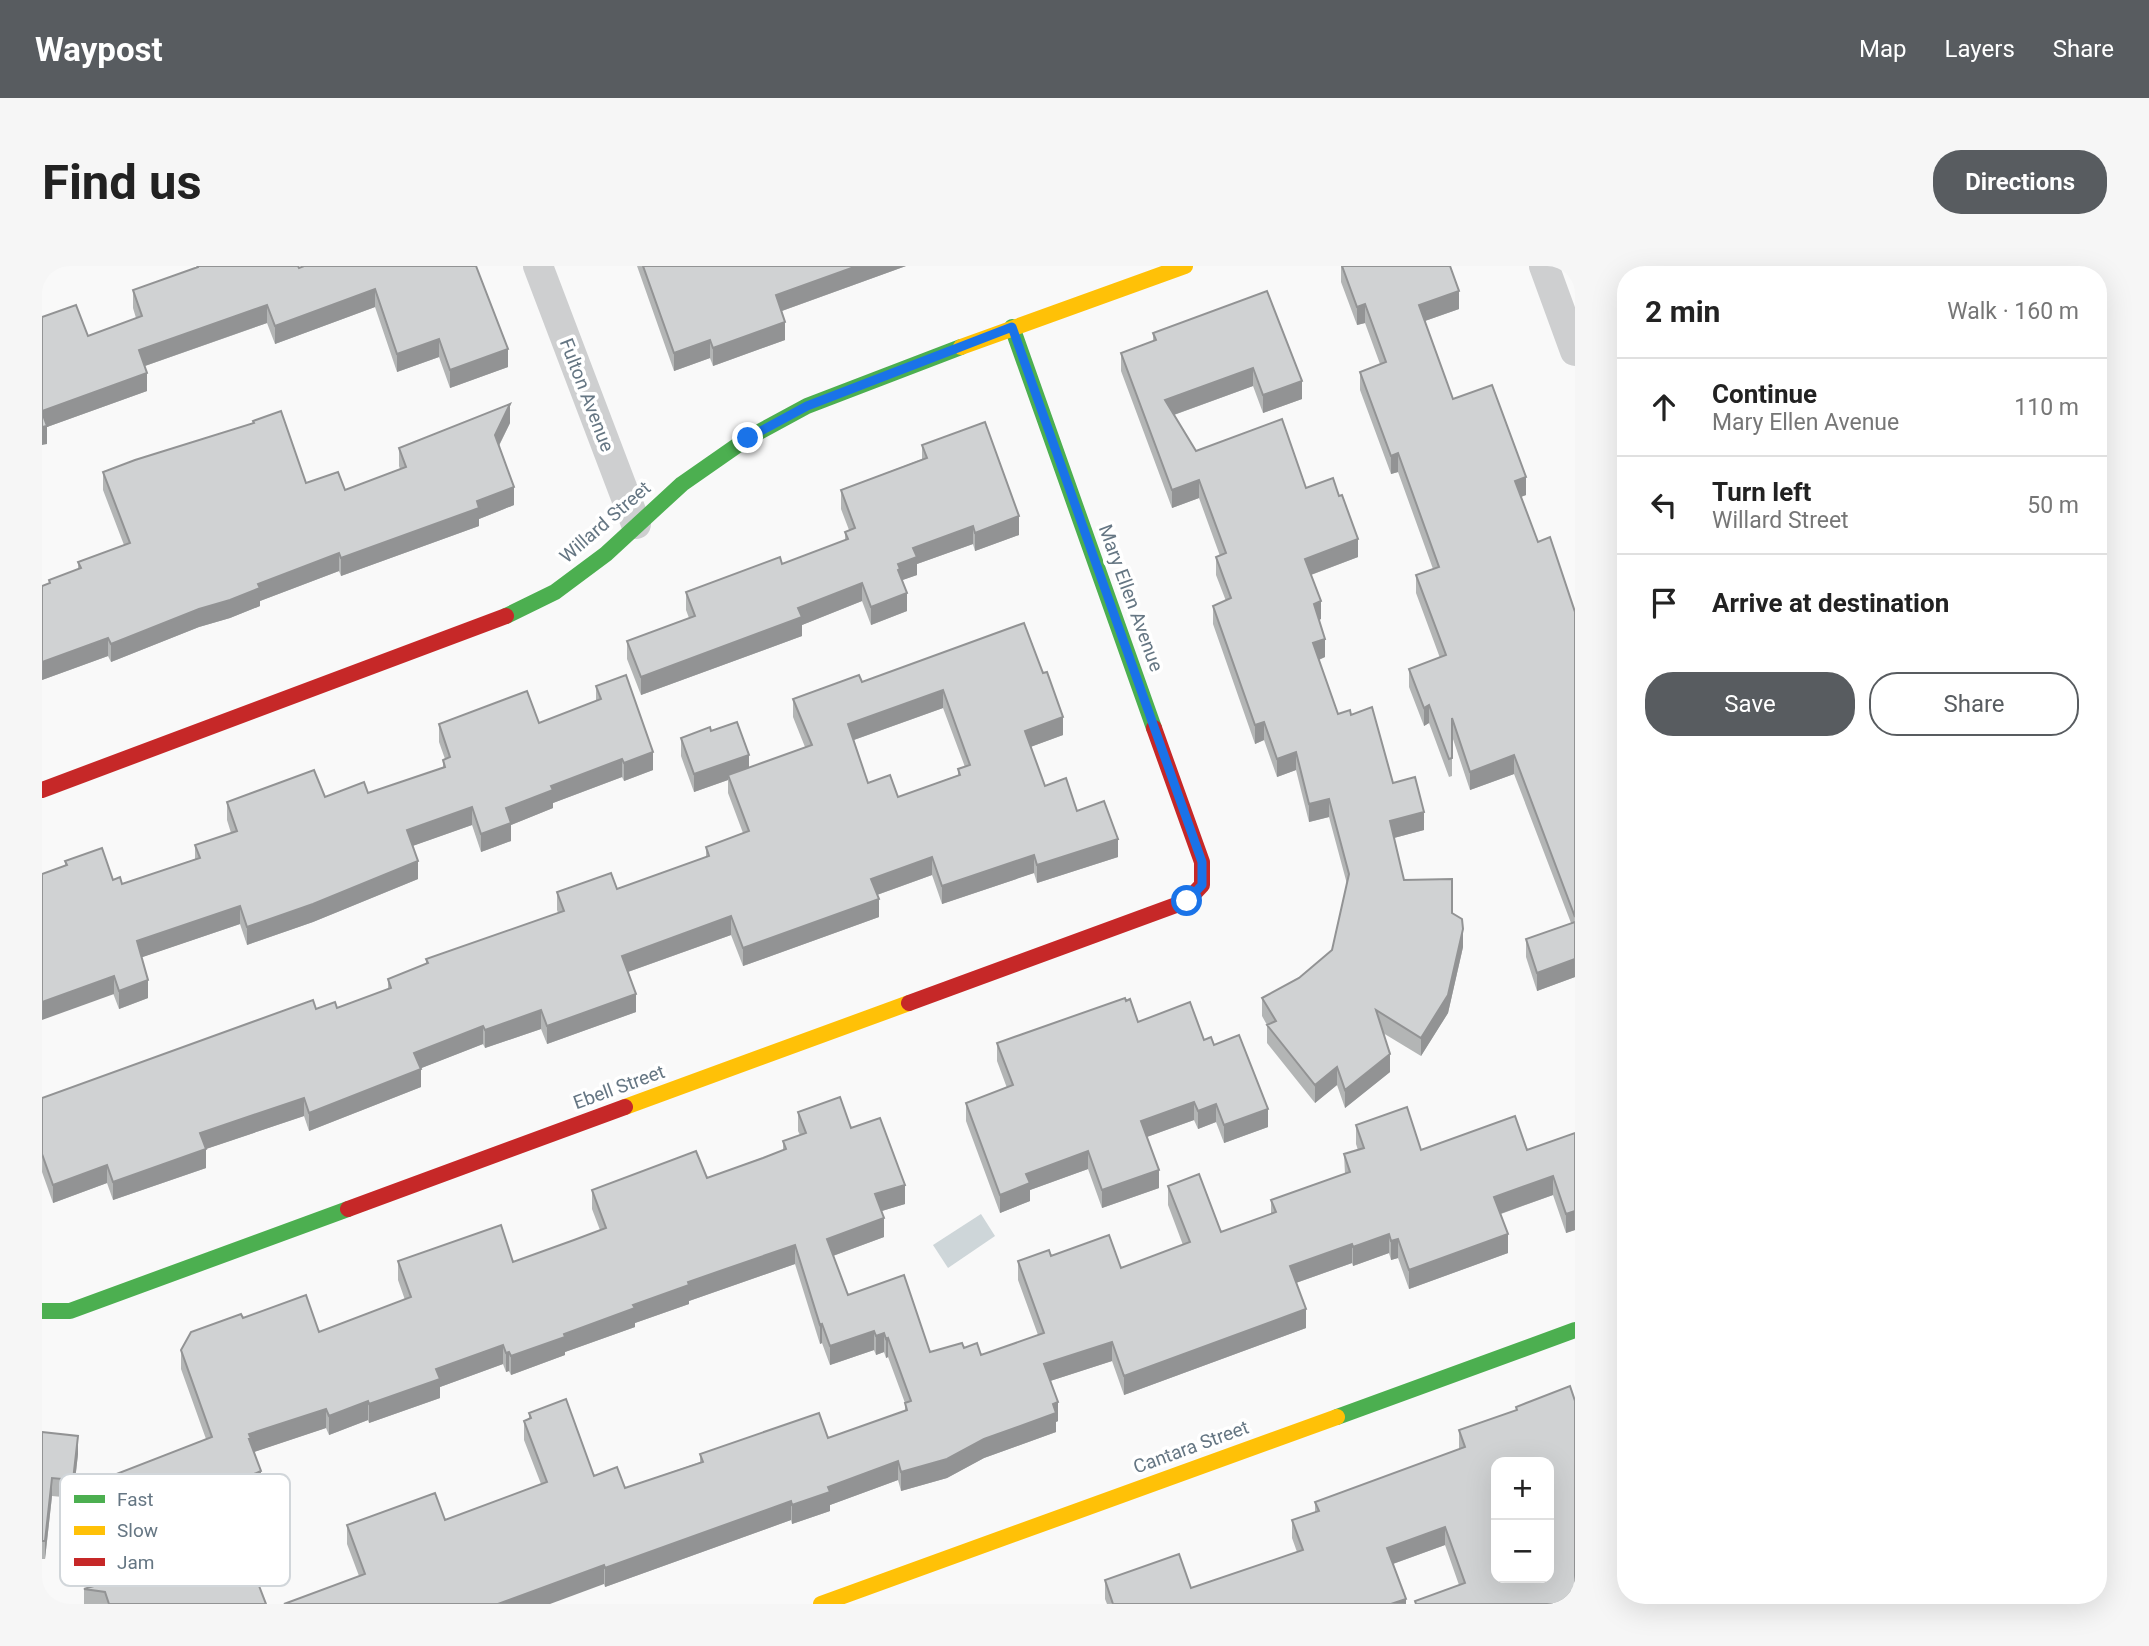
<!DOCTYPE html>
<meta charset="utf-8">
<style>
body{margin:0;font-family:Roboto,sans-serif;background:#f6f6f6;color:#222}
.controls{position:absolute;right:21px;bottom:21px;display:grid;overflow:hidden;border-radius:14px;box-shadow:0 7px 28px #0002}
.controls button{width:63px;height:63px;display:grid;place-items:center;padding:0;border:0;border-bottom:2px solid #e0e0e0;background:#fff;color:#222;font:35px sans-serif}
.stop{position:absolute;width:21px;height:21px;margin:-16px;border:5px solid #1a73e8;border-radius:50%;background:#fff}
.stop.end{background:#1a73e8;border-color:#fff;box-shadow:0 2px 7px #0008}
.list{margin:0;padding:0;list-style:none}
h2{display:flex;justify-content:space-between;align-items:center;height:91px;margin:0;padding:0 28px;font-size:30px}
h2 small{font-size:23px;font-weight:400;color:#767676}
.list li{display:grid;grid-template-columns:46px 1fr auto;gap:21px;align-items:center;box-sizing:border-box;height:98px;padding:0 28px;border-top:2px solid #e0e0e0}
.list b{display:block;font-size:26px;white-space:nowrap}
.list p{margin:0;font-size:23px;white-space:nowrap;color:#767676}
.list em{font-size:23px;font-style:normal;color:#767676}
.actions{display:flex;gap:14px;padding:21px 28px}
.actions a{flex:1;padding:16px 0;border:2px solid #585c60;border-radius:28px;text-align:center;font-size:24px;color:#585c60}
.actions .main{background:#585c60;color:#fff}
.icon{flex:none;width:38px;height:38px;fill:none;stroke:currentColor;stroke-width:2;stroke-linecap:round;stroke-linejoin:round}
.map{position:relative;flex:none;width:1533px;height:1338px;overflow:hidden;border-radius:28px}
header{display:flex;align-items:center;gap:42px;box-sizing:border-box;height:98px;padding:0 35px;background:#585c60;color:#fff}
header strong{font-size:33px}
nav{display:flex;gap:38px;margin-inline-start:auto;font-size:24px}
.intro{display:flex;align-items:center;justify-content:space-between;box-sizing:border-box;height:168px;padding:0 42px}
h1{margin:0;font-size:49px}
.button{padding:18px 32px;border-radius:28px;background:#585c60;color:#fff;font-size:24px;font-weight:700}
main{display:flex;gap:42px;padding:0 42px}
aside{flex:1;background:#fff;border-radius:28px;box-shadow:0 7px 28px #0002}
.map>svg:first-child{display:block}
.water{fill:#ced6d9}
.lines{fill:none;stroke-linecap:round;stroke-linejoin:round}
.street{stroke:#cecfd0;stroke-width:30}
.fast{stroke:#4caf50;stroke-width:16}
.slow{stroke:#ffc107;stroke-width:16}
.jam{stroke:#c62828;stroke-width:16}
.wall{fill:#b3b5b5;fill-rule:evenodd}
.shaded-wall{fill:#929394}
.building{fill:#d0d2d3;stroke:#929394;stroke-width:2;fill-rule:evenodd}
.route{stroke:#1a73e8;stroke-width:9}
.labels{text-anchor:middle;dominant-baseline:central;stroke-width:7;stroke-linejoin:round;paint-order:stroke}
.street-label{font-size:19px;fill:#657683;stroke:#fff}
.key{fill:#fff;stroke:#d1d6da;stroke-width:2}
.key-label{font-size:19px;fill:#657683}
</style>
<header>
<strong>Waypost</strong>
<nav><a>Map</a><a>Layers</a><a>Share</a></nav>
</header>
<div class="intro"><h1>Find us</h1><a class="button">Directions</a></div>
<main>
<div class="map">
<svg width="1533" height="1338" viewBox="0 0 1533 1338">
<rect width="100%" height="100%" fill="#f9f9f9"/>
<path class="water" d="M939,948L953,970L906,1002L891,979Z"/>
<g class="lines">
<g class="street">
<path d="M496,0L594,258"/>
<path d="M1502,0L1533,85"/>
</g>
<g class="fast">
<path d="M970,61L1112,462"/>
<path d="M464,350L513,326L564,288L640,218L706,172L765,140L919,81"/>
<path d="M0,1045H28L306,943"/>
<path d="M1295,1151L1533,1064"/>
</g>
<g class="slow">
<path d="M919,81L1143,0"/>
<path d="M583,841L867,737"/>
<path d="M779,1338L1295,1151"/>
</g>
<g class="jam">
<path d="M0,524L464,350"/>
<path d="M867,737L1145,635L1160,619V596L1112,462"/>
<path d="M306,943L583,841"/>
</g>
</g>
<g class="wall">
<path d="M154,0H256L257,2L434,0L466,101L408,122L397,91L355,106L333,41L233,78L225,57L103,100L105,125L5,161V178L0,51L46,70L94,52L91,42V24L154,2Z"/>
<path d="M595,0H864L740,45L743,74L671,100L668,92L632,105Z"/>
<path d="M1299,0H1408L1417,43L1383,55L1411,133L1484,229L1479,231L1496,276L1533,346V711L1495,725L1484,691V673L1529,657L1472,508L1428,524L1410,470V510L1407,511L1387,457L1382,460L1367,421V403L1398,392L1374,327V309L1391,303L1356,206L1349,208L1318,124V106L1338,98L1323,57L1315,59L1299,16Z"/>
<path d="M1225,25L1260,133L1221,147L1211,120L1132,149L1154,185L1264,222L1316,291L1269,309L1279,353L1277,354L1283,391L1277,394L1296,448L1309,449L1351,517L1382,564L1352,572L1362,614L1410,647L1421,681L1406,747L1379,790L1341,767L1348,806L1303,842L1295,819L1273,837L1225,777V759L1220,750V732L1257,712L1290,684L1305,618L1287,551L1267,556L1254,504L1235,511L1222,474L1213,478L1171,358V340L1184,335L1174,309V291L1178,290L1157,232L1130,242L1079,105V87L1111,76V67Z"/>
<path d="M468,157L457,180L472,239L437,253V260L299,310L297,305L218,335V340L188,352L157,361L69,396L66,390L0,414V320L7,317V314L36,303V296L82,279L61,224V206L264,217L303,224L358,203L357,200V182Z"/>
<path d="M880,179L977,269L933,285L931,278L875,298V309L860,314L865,345L829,359L820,335L760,359V370L599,429L585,393V375L647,352L644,344V326L740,298L803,274V266L807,264L799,243V224L880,193Z"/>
<path d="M982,357L1021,469L988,481L1003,520L1035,545L1076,591L995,617L992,607L900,638L890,609L835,629L837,651L701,700L689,669L586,706L594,746L505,778L499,763L443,782L441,778L379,802V821L267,865L262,850L164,883V902L71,934L65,917L11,937L0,906V832L274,743L295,742L346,723V713L384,698V693L516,647L515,644V626L575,623L664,591V581L701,567L686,527V514L652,526L639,490V472L669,465L707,502L763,481L751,451V433L820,416ZM901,442L923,501L916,503V509L856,531L826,517L812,474Z"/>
<path d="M554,420L611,504L582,515L580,511L511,537V542L469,559V575L439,586L430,559L370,580L376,613L271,656L205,679L198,658L100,691L106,732L77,743L23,600V595L71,614L80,618L153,593V579L189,567L185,554V536L283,531L326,527L401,502V494L403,493L397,476V458L497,457L554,435Z"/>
<path d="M1096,756L1162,774L1172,779L1226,861L1182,877L1174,856L1156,863L1152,854L1105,871L1117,922L1060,942L1046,903L988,924V935L958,947L924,855V837L965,822L955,795V777Z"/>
<path d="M756,846L809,862L863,938L840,945L842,971L791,990L806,1029L888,1086L922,1082L939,1089L996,1069L976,1014V995L1009,990L1079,1002L1141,979L1126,939V920L1179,966L1229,948V934L1303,908L1302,888L1316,884L1314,878V859L1379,884H1485L1533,867V964L1524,967L1511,929L1459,948L1466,987L1367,1023L1356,992L1349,994L1347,987L1311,1000L1310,997L1254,1017L1264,1062L1082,1129L1070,1095L1008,1115L1016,1155L1014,1156V1166L942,1192L905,1212L859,1225L856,1214L788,1239V1245L750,1258L749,1254L563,1321L562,1318L317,1310L305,1278V1259L403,1254L499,1218L482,1174V1155L487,1153V1147L552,1210L583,1222L658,1196V1188L786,1172L863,1145V1137L846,1091L844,1092L842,1086L834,1089L832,1084L788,1099L780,1077L778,1078L753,998L647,1035V1038L593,1057V1061L523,1086V1089L469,1109L467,1105L464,1106L461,1098L398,1121V1132L327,1157L326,1154L287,1169L284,1162L212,1186L219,1224L216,1225V1238L190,1248L224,1338H42V1323L92,1308L64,1231V1212L164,1173L139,1103V1084L201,1052L277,1066L363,1034L356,1014V995L471,996L532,974L558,964L550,943V924L665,912L741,884V875L758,869L756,865Z"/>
<path d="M1474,1141L1533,1338H1373V1335L1417,1319L1403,1279L1351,1298L1364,1338H1065L1063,1333V1314L1149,1322L1255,1286L1250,1272V1254L1273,1246V1236L1417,1183V1164L1474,1145Z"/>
<path d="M0,1166L36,1188L31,1232L10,1230L3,1293H0Z"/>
</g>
<g class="shaded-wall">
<path d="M815,0H864L734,47V29Z"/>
<path d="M333,23V41L233,78V60Z"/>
<path d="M1417,25V43L1377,57V39Z"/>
<path d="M1323,38V57L1315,59V41Z"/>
<path d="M225,39V57L97,102V84Z"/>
<path d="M743,56V74L671,100V82Z"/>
<path d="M397,73V91L355,106V88Z"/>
<path d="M668,74V92L632,105V87Z"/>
<path d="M466,83V101L408,122V104Z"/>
<path d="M1211,102V120L1123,152V134Z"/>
<path d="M105,107V125L5,161V178L0,179V145Z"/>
<path d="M1260,115V133L1221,147V129Z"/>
<path d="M468,138V157L453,187V169Z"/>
<path d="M1356,187V206L1349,208V190Z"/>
<path d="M1484,211V229L1473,233V215Z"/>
<path d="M1157,214V232L1130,242V224Z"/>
<path d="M472,221V239L437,253V260L299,310V292L435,235Z"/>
<path d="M977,250V269L933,285V267Z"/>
<path d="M931,260V278L875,298V309L858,315V321L856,298L871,282Z"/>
<path d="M1316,273V291L1263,311V293Z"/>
<path d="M297,287V305L218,335V340L188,352L157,361L69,396V378L216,318Z"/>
<path d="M820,317V335L760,359V370L599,429V411L756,342Z"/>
<path d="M865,327V345L829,359V341Z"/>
<path d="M1279,335V353L1272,356V338Z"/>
<path d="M66,372V390L0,414V396Z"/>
<path d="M1283,373V391L1271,396V377Z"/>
<path d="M901,424V442L806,476V458Z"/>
<path d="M1387,439V457L1382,460V442Z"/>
<path d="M1021,451V469L983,483V465Z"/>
<path d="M1222,456V474L1213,478V459Z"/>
<path d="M611,486V504L582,515V497Z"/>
<path d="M1254,486V504L1235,511V493Z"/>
<path d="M707,489V507L686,509V514L652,526V508Z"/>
<path d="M1472,489V508L1428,524V506Z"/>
<path d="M580,493V511L511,537V542L469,559V575L439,586V568L464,542L509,520Z"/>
<path d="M1287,533V551L1267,556V538Z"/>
<path d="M430,541V559L365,582V564Z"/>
<path d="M1382,546V564L1348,573V555Z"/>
<path d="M1076,573V591L995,617V599Z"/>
<path d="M992,589V607L900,638V620Z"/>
<path d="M890,591V609L829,631V613Z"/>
<path d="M376,595V613L271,656L205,679V661Z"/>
<path d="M837,633V651L701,700V682Z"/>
<path d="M198,640V658L95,693V675Z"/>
<path d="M689,650V669L580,708V690Z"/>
<path d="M1421,663V681L1406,747L1379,790V772Z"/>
<path d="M1533,693V711L1495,725V707Z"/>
<path d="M72,710V728L0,754V736Z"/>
<path d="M106,714V732L77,743V725Z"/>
<path d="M594,728V746L505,778V760Z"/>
<path d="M499,744V763L443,782V764Z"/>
<path d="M441,760V778L372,805V787Z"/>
<path d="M1348,788V806L1303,842V824Z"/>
<path d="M1295,801V819L1273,837V819Z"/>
<path d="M379,803V821L267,865V847Z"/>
<path d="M262,832V850L158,885V867Z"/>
<path d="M1152,836V854L1099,873V855Z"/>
<path d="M1174,838V856L1156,863V845Z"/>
<path d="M1226,843V861L1182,877V859Z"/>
<path d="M164,883V902L71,934V916Z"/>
<path d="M1046,885V903L988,924V935L958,947V929L984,908Z"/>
<path d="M65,899V917L11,937V919Z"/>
<path d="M1117,904V922L1060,942V924Z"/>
<path d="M1511,910V929L1452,950V931Z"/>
<path d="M863,919V938L833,947V928Z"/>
<path d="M1533,945V964L1524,967V948Z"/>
<path d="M842,952V971L785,992V973Z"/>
<path d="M1347,968V987L1311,1000V981Z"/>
<path d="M1466,968V987L1367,1023V1004Z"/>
<path d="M1356,973V992L1349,994V975Z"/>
<path d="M1310,978V997L1248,1019V1000Z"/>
<path d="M753,979V998L647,1035V1038L593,1057V1061L523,1086V1089L469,1109V1090L646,1016Z"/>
<path d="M1264,1043V1062L1082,1129V1110Z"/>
<path d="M780,1058V1077L778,1078V1059Z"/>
<path d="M832,1065V1084L788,1099V1080Z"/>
<path d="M842,1067V1086L834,1089V1070Z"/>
<path d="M846,1072V1091L844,1092V1073Z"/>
<path d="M1070,1076V1095L1002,1117V1098Z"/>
<path d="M461,1079V1098L398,1121V1132L327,1157V1138L394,1103Z"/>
<path d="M467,1086V1105L464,1106V1087Z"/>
<path d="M326,1135V1154L287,1169V1150Z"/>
<path d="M1016,1136V1155L1014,1156V1166L942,1192L905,1212L859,1225V1206Z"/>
<path d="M284,1143V1162L209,1187L207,1192V1168Z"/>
<path d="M36,1170V1188L31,1232V1214Z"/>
<path d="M856,1195V1214L788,1239V1245L750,1258V1239L786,1221Z"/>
<path d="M219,1205V1224L216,1225V1238L183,1250V1231L212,1208Z"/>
<path d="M10,1212V1230L3,1293V1275Z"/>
<path d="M749,1235V1254L563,1321V1302Z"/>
<path d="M1403,1261V1279L1345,1300V1282Z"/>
<path d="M562,1299V1318L508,1338H456Z"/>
<path d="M1364,1333V1338H1349Z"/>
</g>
<g class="building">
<path d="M156,0H256L257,2L262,0H434L466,83L408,104L397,73L355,88L333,23L233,60L225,39L97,84L105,107L0,145V51L34,39L46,70L100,50L91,24L156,1Z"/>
<path d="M601,0H815L734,29L743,56L671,82L668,74L632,87Z"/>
<path d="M1300,0H1408L1417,25L1377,39L1411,133L1450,119L1484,211L1473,215L1496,276L1508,271L1533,346V651L1472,489L1428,506L1410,452V492L1407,493L1387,439L1382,442L1367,403L1404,389L1374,309L1397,301L1356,187L1349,190L1318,106L1344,96L1323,38L1315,41Z"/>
<path d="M1225,25L1260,115L1221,129L1211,102L1123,134L1154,185L1240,153L1264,222L1291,212L1297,230L1300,229L1316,273L1263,293L1279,335L1272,338L1283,373L1271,377L1296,448L1308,444L1309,449L1330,441L1351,517L1373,511L1382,546L1348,555L1362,614L1410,613V647L1420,653L1421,663L1406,729L1379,772L1334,744L1348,788L1303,824L1295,801L1273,819L1225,759L1234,755L1220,732L1257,712L1290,684L1307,608L1287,533L1267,538L1254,486L1235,493L1222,456L1213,459L1171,340L1189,332L1174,291L1184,287L1157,214L1130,224L1079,87L1114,74L1111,67Z"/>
<path d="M468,138L453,169L472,221L435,235L437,242L299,292L297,287L216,318L218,322L188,334L157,343L69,378L66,372L0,396V320L8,317L7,314L39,302L36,296L88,277L61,206L93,194L212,157L211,155L239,145L264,217L296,206L303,224L364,201L357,182Z"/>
<path d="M0,146L5,160L0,161Z"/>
<path d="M943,156L977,250L933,267L931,260L871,282L875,291L856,298L858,303L856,304L865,327L829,341L820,317L756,342L760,351L599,411L585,375L653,350L644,326L738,291L740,298L806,273L803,266L813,262L799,224L885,192L880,179Z"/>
<path d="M982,357L1001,407L1005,406L1021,451L983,465L1003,520L1024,512L1035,545L1062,535L1076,573L995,599L992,589L900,620L890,591L829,613L837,633L701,682L689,650L580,690L594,728L505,760L499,744L443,764L441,760L372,787L379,803L267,847L262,832L158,867L164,883L71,916L65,899L11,919L0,888V832L271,734L274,743L293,736L295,742L349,722L346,713L386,697L384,693L522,645L515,626L569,607L575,623L667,590L664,581L707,565L686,509L770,479L751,433L817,409L820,416ZM901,424L928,499L916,503L918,509L856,531L848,509L826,517L806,458Z"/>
<path d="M584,409L611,486L582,497L580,493L509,520L511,524L464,542L469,557L439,568L430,541L365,564L376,595L271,638L205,661L198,640L95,675L106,714L77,725L72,710L0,736V608L25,599L23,595L60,582L71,614L78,611L80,618L158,592L153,579L195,565L185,536L272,504L283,531L322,516L326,527L403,501L401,494L408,491L397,458L485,425L497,457L559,433L554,420Z"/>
<path d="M695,456L707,489L652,508L639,472L668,461L669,465Z"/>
<path d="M1533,656V693L1495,707L1484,673Z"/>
<path d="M1083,732L1084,735L1088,733L1096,756L1148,736L1162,774L1169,771L1172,779L1197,769L1226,843L1182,859L1174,838L1156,845L1152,836L1099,855L1117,904L1060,924L1046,885L984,908L988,917L958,929L924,837L971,819L955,777Z"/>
<path d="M798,831L809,862L838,852L863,919L833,928L842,952L785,973L806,1029L862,1009L888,1086L920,1077L922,1082L935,1077L939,1089L1002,1067L976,995L1007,984L1009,990L1067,969L1079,1002L1148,976L1126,920L1157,908L1179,966L1234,946L1229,934L1308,906L1302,888L1322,882L1314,859L1365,841L1379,884L1473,850L1485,884L1533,867V945L1524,948L1511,910L1452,931L1466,968L1367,1004L1356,973L1349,975L1347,968L1311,981L1310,978L1248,1000L1264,1043L1082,1110L1070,1076L1002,1098L1016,1136L1011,1138L1014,1147L942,1173L905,1193L859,1206L856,1195L786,1221L788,1226L750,1239L749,1235L563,1302L562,1299L456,1338H242L323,1308L305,1259L393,1227L403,1254L505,1216L482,1155L489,1152L487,1147L524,1133L552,1210L575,1201L583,1222L661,1196L658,1188L777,1147L786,1172L865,1144L863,1137L869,1135L846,1072L844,1073L842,1067L834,1070L832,1065L788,1080L780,1058L778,1059L753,979L646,1016L647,1019L591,1039L593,1042L522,1068L523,1071L469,1090L467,1086L464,1087L461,1079L394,1103L398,1113L327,1138L326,1135L287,1150L284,1143L207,1168L209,1173H207L219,1205L212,1208L216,1219L183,1231L224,1338H67L63,1326L42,1323L98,1306L64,1212L170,1171L139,1084L149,1066L199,1048L201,1052L264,1029L277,1066L369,1031L356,995L459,959L471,996L532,974L564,962L550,924L654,885L665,912L721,892L744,883L741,875L764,867L756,846Z"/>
<path d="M1528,1120L1533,1135V1338H1374L1373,1335L1423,1317L1403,1261L1345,1282L1364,1333L1349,1338H1070H1071L1063,1314L1137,1288L1149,1322L1261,1284L1250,1254L1277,1245L1273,1236L1423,1181L1417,1164L1475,1144L1474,1141ZM1454,1196H1507V1312H1454Z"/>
<path d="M0,1166L36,1170L31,1214L10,1212L3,1275H0Z"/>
</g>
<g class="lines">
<path class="route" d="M706,172L765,140L970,61L1160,596V619L1145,635"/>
</g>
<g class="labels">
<g class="street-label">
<text transform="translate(545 129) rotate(69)">Fulton Avenue</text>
<text transform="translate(563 256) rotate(-41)">Willard Street</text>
<text transform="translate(1089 332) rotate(70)">Mary Ellen Avenue</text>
<text transform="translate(577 821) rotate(-20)">Ebell Street</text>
<text transform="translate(1149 1181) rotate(-20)">Cantara Street</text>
</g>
</g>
<rect x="18" y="1208" width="230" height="112" rx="10" class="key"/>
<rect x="32" y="1229" width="31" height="8" fill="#4caf50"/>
<rect x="32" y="1260" width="31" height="9" fill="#ffc107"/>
<rect x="32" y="1292" width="31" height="8" fill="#c62828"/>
<g class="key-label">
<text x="75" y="1240">Fast</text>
<text x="75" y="1271">Slow</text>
<text x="75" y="1303">Jam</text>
</g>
</svg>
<div class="controls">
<button>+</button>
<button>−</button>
</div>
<div class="stop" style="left:1145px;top:635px"></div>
<div class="stop end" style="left:706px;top:172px"></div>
</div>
<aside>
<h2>2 min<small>Walk · 160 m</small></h2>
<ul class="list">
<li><svg class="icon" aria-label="ahead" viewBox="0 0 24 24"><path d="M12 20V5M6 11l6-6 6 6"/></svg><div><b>Continue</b><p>Mary Ellen Avenue</p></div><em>110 m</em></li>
<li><svg class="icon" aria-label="left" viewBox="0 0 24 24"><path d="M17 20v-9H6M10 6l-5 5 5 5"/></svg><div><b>Turn left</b><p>Willard Street</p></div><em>50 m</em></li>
<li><svg class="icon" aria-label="arrive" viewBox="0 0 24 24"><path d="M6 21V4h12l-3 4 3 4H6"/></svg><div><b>Arrive at destination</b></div></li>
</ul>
<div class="actions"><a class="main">Save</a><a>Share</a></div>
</aside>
</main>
